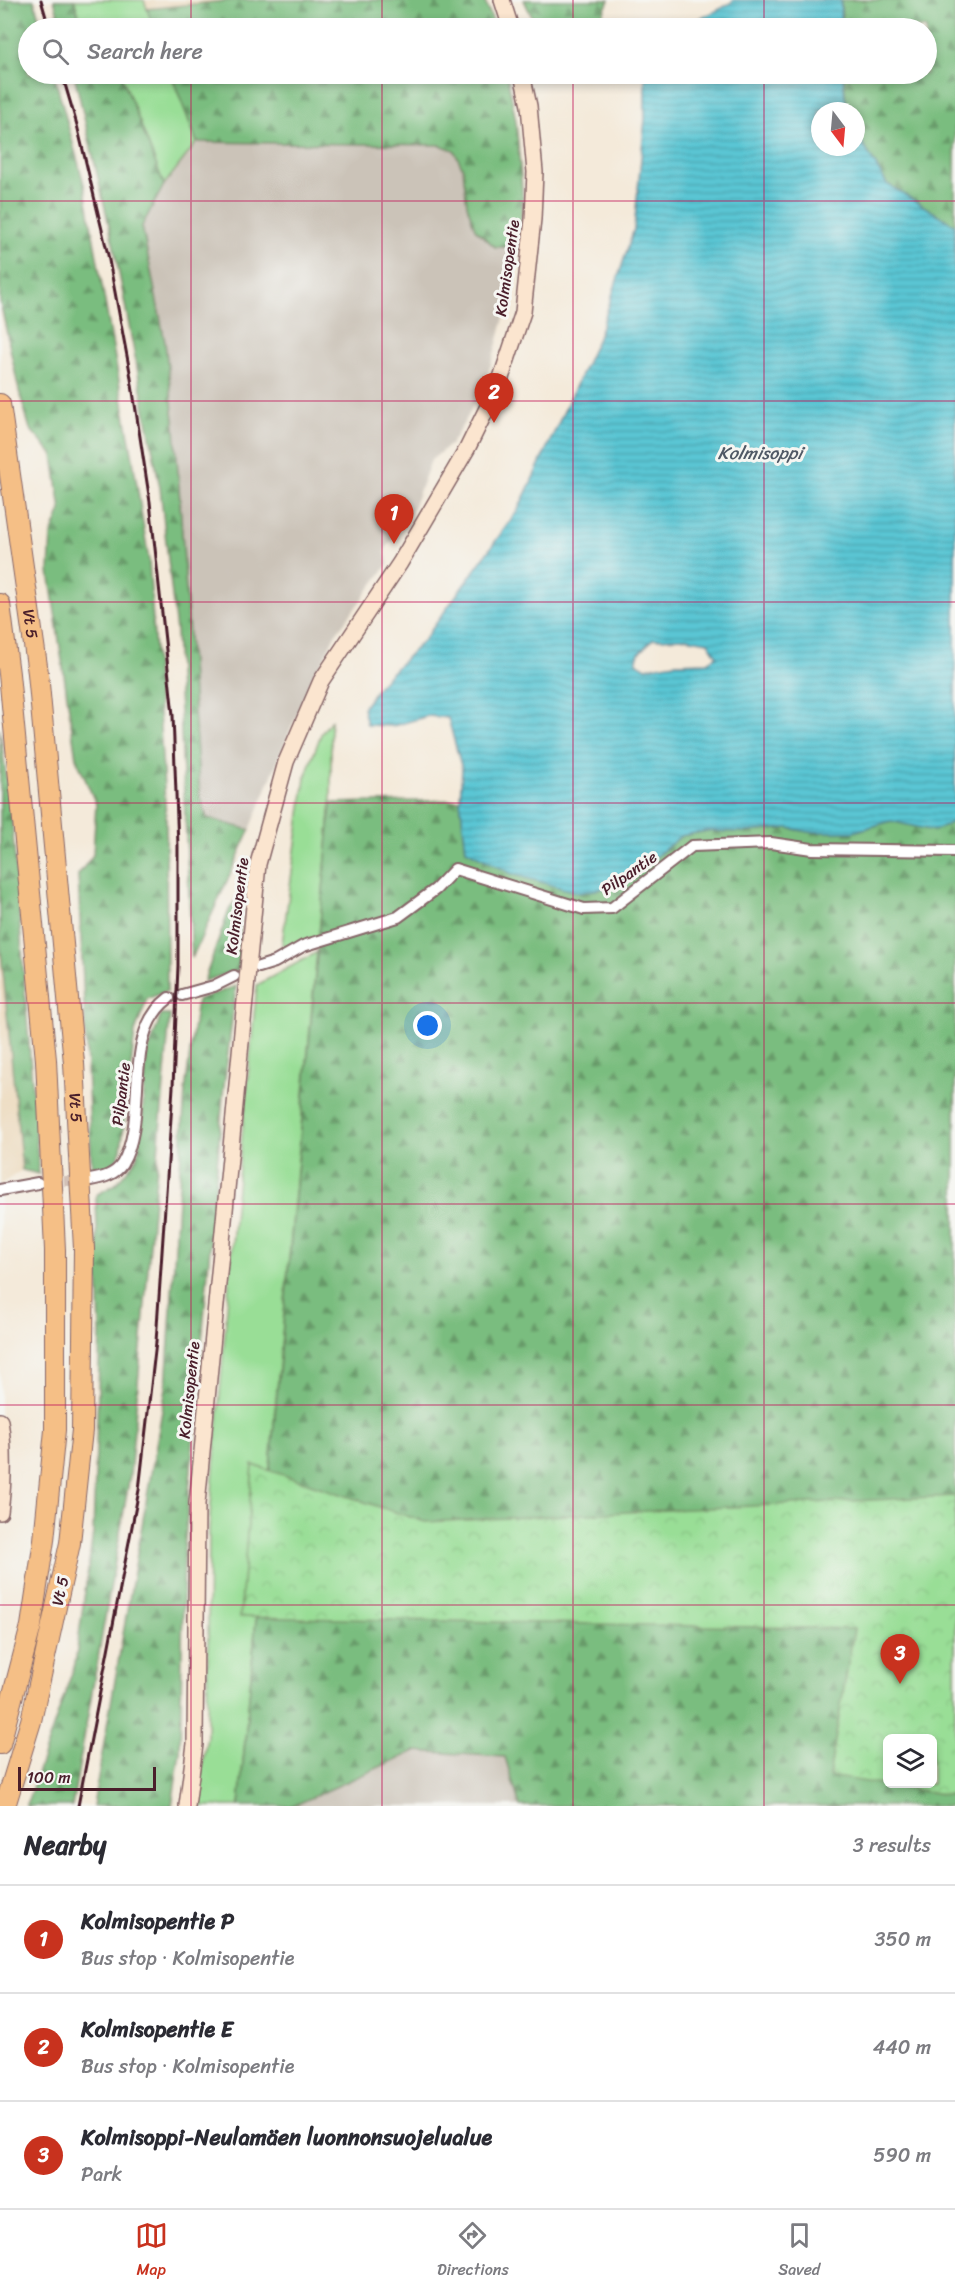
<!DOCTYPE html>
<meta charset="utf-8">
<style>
body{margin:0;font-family:Sriracha,sans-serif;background:#f2f2f3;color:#2b2b33}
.controls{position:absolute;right:18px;bottom:18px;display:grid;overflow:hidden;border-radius:9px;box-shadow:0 3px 9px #0003}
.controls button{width:54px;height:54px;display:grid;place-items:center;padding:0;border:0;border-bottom:2px solid #e1e1e2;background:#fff;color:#2b2b33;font:30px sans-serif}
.compass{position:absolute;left:811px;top:102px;width:54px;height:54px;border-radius:50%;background:#fff;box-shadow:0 3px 9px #0003;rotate:164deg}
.scale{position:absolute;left:18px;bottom:15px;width:138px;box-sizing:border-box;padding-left:6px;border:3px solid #4a1f2b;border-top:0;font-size:16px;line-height:21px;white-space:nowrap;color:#4a1f2b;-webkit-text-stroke:4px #f6f6f2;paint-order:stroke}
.you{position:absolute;left:428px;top:1026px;width:21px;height:21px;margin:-15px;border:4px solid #fff;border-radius:50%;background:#1a73e8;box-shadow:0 0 0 9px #1a73e833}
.badge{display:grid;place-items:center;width:39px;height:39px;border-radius:50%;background:#c8321e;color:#fff;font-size:20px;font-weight:700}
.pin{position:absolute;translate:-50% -50px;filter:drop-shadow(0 2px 3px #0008)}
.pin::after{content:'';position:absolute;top:32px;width:21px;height:18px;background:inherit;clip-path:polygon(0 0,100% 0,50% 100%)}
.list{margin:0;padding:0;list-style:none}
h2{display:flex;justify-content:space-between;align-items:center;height:78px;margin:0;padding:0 24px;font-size:26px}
h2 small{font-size:20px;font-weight:400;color:#7c7c81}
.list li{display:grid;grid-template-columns:39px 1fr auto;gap:18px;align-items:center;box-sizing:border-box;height:108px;padding:0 24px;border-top:2px solid #e1e1e2}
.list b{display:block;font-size:22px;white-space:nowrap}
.list p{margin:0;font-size:20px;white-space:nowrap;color:#7c7c81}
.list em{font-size:20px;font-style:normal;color:#7c7c81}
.icon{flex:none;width:33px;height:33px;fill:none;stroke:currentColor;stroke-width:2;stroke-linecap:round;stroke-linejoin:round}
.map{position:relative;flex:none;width:955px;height:1806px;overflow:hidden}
.search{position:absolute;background:#fff;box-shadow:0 3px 9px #0003;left:18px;right:18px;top:18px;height:66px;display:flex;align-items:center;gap:15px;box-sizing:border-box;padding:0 21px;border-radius:33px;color:#7c7c81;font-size:22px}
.sheet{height:402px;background:#fff}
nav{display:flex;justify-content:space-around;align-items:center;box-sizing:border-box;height:84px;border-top:2px solid #e1e1e2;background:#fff;font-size:16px;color:#7c7c81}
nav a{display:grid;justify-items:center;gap:3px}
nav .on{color:#c8321e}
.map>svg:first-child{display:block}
.built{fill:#ecd8ba}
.industrial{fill:#cbc3b8}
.green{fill:#99de96;stroke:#727e60;stroke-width:1.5}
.forest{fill:url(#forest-firs);stroke:#626e55;stroke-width:1.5;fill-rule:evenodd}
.park{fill:url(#park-crowns);stroke:#727e60;stroke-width:1.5;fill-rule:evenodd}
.water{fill:url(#water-rules);stroke:#527280;stroke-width:1.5;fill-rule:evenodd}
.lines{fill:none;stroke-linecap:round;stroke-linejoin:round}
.street-tunnel{stroke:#d2c1b7;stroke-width:10;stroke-dasharray:10 5;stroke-linecap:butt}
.street-casing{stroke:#866668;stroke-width:14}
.secondary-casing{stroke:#866668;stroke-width:18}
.highway-casing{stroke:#866668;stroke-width:22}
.street{stroke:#fff;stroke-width:10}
.secondary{stroke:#fbe5cf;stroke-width:15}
.highway{stroke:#f5bf86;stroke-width:20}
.rail{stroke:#4a1f2b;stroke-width:3}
.grid{fill:none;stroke:#c2185b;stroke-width:1.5;stroke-opacity:0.55}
.labels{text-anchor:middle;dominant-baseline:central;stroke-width:6;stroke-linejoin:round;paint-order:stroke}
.street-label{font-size:16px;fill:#4a1f2b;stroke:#f6f6f2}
.water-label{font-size:18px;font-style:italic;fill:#505966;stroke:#f6f6f2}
</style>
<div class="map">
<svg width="955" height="1806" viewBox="0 0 955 1806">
<defs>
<pattern id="forest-firs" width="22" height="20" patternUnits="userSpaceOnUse" patternTransform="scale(1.5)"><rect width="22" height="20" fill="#7abd7f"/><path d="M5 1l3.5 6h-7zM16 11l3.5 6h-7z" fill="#669968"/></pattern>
<pattern id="park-crowns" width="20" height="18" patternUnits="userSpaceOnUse" patternTransform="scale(1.5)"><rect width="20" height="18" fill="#99de96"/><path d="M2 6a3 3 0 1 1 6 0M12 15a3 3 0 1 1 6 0" fill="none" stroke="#85be81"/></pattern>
<pattern id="water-rules" width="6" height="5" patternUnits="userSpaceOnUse" patternTransform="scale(1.5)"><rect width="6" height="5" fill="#5ac6d4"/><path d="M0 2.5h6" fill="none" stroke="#4ca0ac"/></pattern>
</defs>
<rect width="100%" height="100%" fill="#f6f6f2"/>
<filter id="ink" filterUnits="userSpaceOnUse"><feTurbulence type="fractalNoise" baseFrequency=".0167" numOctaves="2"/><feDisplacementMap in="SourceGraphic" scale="12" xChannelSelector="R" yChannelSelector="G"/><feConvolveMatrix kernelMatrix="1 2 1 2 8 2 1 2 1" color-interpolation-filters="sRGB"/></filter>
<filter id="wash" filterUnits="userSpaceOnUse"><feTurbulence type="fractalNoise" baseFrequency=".008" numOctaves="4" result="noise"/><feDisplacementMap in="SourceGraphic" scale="24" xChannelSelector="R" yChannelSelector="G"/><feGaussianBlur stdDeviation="1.35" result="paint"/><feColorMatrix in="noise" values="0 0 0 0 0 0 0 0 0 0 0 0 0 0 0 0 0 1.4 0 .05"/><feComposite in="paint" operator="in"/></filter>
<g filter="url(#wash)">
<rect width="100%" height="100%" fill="#f4eada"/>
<g class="built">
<path d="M144,0H235L147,9Z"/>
<path d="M0,941L22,1170L0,1185Z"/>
</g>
<g class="industrial">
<path d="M197,142L440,145L455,150L463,169L467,205L495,247H518L510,296L491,365L468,416L451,444L431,460L412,511L385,550L388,564L335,635L292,725L250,830L207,818L200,798L175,428L165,342L142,226L164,185Z"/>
<path d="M415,1751L505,1757L520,1806H293Z"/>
</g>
<g class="green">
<path d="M74,0H144L154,28H83Z"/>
<path d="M121,74H171L197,142L164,185Z"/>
<path d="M331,720V803L319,936L285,948L282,944L305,778L321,734Z"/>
<path d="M317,952L239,1806H196L207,1736L209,1529L235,1208L257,985Z"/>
</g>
<g class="forest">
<path d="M0,0H34L42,28H28V74H54L84,184L132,454L149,561L166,817L167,991L147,999L135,1032L121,1150C115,1165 108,1171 92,1174L78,875L93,855L96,804L76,758L49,571L51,535L61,510L53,455L30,429L19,391L0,301Z"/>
<path d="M54,0H74L83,28H62Z"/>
<path d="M235,0H484L496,28H154L147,9Z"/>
<path d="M524,0H609L597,28H537Z"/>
<path d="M841,0H955V226L887,184L863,144L856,126V111H850L845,97L844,74H926V28H842Z"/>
<path d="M74,74H121L164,185L142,226L165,342L175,428L200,798L207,818L250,830L192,958L176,631L160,488L114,247Z"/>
<path d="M171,74H507L516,121L523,201L518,247H495L475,229L467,205L463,169L454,150L440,145L197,142Z"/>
<path d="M0,729L12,821L39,1174L22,1170L0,941Z"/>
<path d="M460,800L466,850L621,885L681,836L706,831L748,832L788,828L809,832H853L891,821L934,831L955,821V1806H520L505,1757L415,1751L293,1806H239L331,803ZM888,1738H932V1784H888Z"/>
<path d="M241,892L239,970L204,981L229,910Z"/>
<path d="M236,986L223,1095L184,1551L180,1752L172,1806H93L166,1388L185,1091L197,1000Z"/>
<path d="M161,1015H170L130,1476L72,1806H26L75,1664L93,1533L100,1333L96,1195L116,1184L137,1158L142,1125L146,1058Z"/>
</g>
<path class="park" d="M253,1465L425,1522L955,1496V1796L829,1776L854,1629L240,1617ZM888,1738H932V1784H888Z"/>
<g class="water">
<path d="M734,0H841L840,28H681C697,17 719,13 734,0Z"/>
<path d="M645,74H843L845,97L850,111H820V147H856V126L863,144L887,184L955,225V821L934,831L891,821L853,832H809L788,828L748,832L706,831L681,836L621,885L579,893L512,874L466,850L460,800L462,769L448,718L428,716L393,726L367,725L363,708L379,685L424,640L518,510L598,338L634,229L645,119ZM686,638L708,642L717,656L707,662L675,663L646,668L636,662L639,653L653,639Z"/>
</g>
</g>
<g filter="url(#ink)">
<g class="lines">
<path class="street-tunnel" d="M49,1182L84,1180"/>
<defs>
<g id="street">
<path d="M259,967L275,962L303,946L398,917L436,889L455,869L584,909L612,908L692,846L771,843L812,849L955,851"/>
<path d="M182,995L214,986L234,976"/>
<path d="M90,1180C102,1178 115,1175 122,1164C150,1117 120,1034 169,998"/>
<path d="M0,1190L38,1183"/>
</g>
<g id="secondary">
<path d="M502,0L511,28"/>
<path d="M0,1421C5,1452 4,1481 0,1512"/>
<path d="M187,1806L195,1744L197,1504L258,864L286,762L321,681L400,563L467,449L499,384L523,312L533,219L535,172L529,106L522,74"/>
</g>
<g id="highway">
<path id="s1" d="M0,404L38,673L74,1063L84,1249L82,1430L70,1543L31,1721L5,1806"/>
<path d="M0,604L9,674L46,1060L55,1250V1430L44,1540L31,1626L0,1744"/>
</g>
</defs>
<use href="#street" class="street-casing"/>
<use href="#secondary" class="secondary-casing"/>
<use href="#highway" class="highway-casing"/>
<use href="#street" class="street"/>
<use href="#secondary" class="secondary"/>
<use href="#highway" class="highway"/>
<g class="rail">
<path d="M41,0L49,28"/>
<path d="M62,74L77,125L108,255L130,372L150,502L173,715L178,846V966L173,1087L156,1342L139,1490L78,1806"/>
</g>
</g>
</g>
<path class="grid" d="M191,0V28M382,0V28M573,0V28M764,0V28M191,74V1806M382,74V1806M573,74V1806M764,74V1806M0,201H955M0,401H955M0,602H955M0,803H955M0,1003H955M0,1204H955M0,1405H955M0,1605H955"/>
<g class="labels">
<g class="street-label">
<text transform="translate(507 268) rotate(-82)">Kolmisopentie</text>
<text stroke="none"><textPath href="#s1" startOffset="222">Vt 5</textPath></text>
<text transform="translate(629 873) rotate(-35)">Pilpantie</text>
<text transform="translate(237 906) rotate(-83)">Kolmisopentie</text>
<text transform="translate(121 1094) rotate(-83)">Pilpantie</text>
<text stroke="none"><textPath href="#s1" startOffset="708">Vt 5</textPath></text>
<text transform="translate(189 1390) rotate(-84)">Kolmisopentie</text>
<text transform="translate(60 1591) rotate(-78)">Vt 5</text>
</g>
<g class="water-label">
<text x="760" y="453">Kolmisoppi</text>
</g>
</g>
</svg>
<div class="controls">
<button><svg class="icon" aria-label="layers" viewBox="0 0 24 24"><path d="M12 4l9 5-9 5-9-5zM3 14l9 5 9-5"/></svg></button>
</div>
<svg class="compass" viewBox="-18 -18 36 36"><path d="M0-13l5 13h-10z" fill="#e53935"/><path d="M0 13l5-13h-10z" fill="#7c7c81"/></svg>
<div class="scale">100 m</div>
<div class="you"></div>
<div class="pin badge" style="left:394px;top:544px">1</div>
<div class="pin badge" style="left:494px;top:423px">2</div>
<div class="pin badge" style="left:900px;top:1684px">3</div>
<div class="search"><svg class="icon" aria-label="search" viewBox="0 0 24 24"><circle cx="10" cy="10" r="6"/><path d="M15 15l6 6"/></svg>Search here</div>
</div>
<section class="sheet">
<h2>Nearby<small>3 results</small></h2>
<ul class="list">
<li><span class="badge">1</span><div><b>Kolmisopentie P</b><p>Bus stop · Kolmisopentie</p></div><em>350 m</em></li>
<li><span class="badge">2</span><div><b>Kolmisopentie E</b><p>Bus stop · Kolmisopentie</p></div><em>440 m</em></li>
<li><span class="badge">3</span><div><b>Kolmisoppi-Neulamäen luonnonsuojelualue</b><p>Park</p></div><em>590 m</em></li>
</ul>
</section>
<nav>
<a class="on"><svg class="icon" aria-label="map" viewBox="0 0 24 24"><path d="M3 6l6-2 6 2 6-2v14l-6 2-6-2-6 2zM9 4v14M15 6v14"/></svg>Map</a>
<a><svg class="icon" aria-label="directions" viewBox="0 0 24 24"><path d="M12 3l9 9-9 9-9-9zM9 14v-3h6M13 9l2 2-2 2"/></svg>Directions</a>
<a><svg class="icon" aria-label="saved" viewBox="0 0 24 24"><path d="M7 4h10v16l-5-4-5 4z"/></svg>Saved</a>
</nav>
